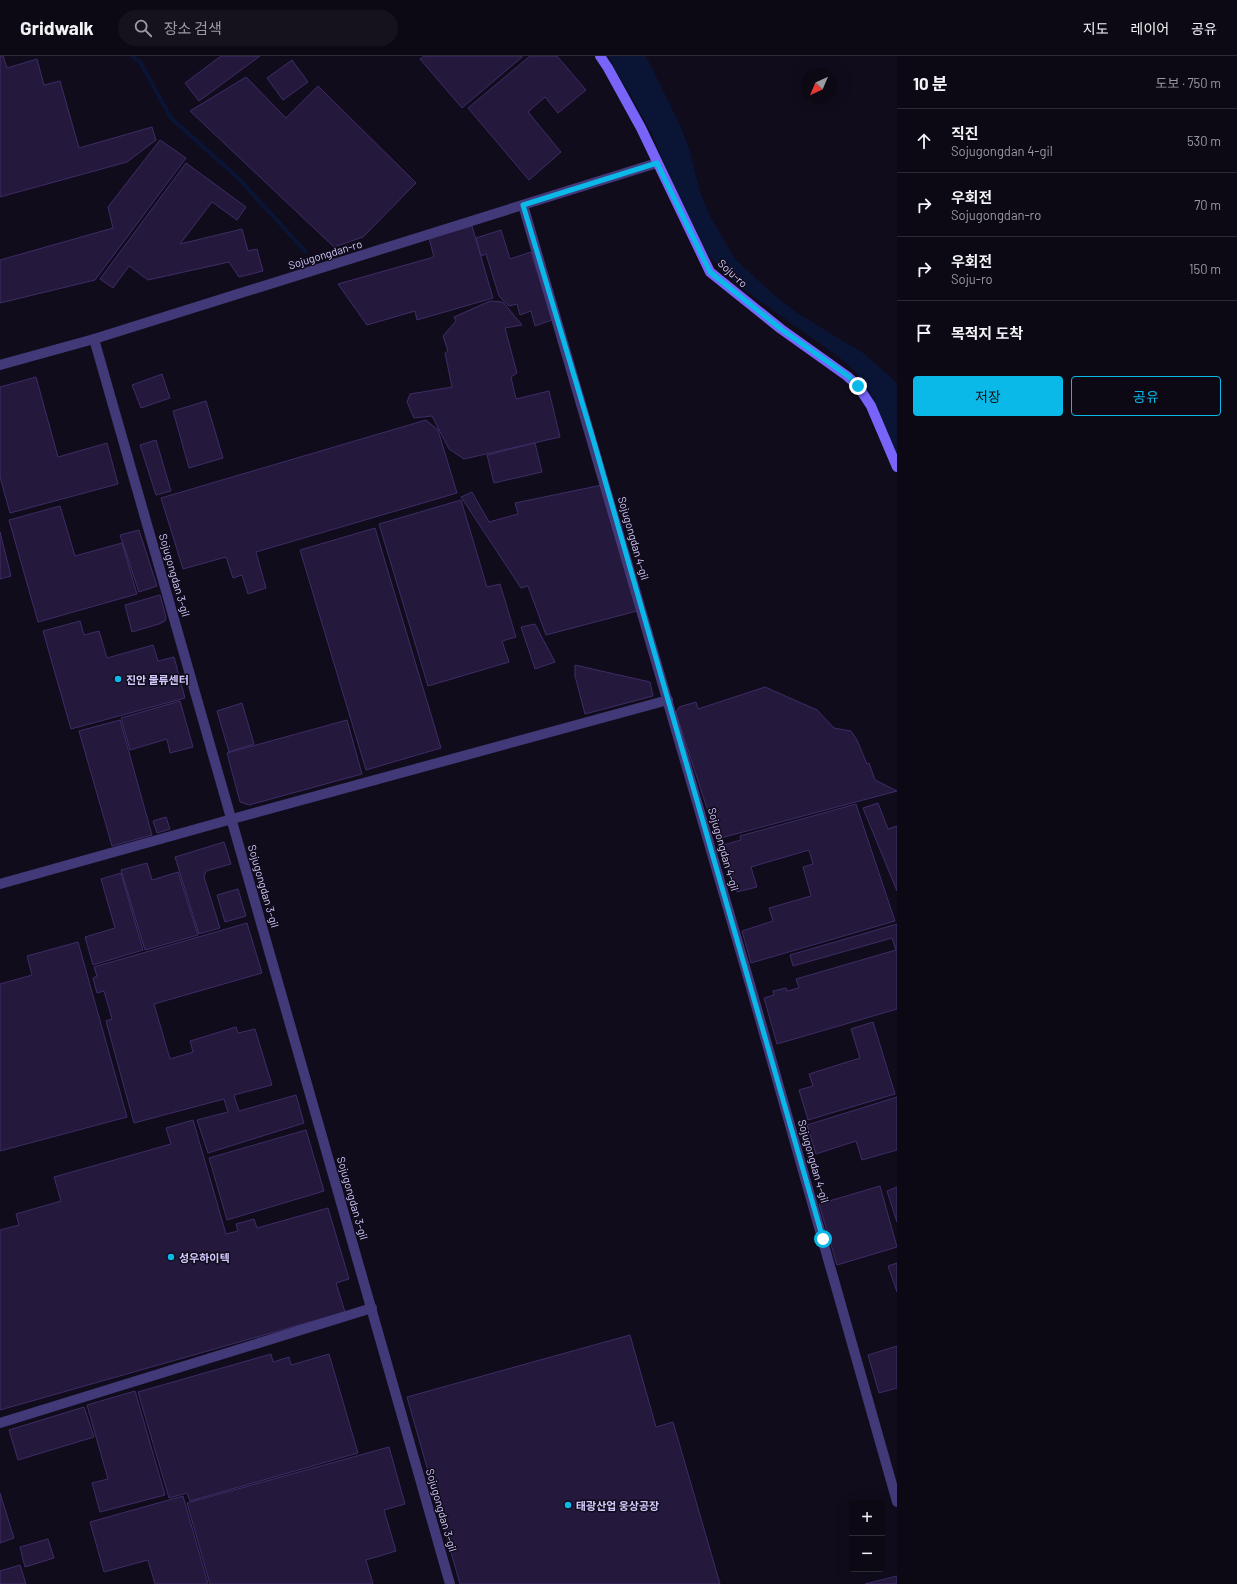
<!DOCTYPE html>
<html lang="ko">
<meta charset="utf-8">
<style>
body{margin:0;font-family:Barlow,"Noto Sans KR",sans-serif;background:#15121e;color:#f1f3f6}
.controls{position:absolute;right:12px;bottom:12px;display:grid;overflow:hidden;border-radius:4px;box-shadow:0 4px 16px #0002}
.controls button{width:36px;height:36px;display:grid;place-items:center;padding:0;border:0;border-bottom:1px solid #2c2a34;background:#0c0915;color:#f1f3f6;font:20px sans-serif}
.compass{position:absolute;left:801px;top:12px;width:36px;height:36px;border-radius:50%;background:#0c0915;box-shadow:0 4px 16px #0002;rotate:224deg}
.stop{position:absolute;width:12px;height:12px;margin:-9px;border:3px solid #0ab9e8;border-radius:50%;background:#fff}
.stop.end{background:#0ab9e8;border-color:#fff;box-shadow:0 1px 4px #0008}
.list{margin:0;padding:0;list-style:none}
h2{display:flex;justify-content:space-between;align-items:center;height:52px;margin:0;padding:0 16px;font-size:17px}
h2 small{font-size:13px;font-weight:400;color:#9a9aa0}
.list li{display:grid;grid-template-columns:26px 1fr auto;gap:12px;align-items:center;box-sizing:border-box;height:64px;padding:0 16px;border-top:1px solid #2c2a34}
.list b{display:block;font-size:15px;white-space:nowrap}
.list p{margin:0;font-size:13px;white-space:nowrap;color:#9a9aa0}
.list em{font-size:13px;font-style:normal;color:#9a9aa0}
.actions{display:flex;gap:8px;padding:12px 16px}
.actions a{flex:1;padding:9px 0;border:1px solid #0ab9e8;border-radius:4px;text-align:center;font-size:14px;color:#0ab9e8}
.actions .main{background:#0ab9e8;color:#111}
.icon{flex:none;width:22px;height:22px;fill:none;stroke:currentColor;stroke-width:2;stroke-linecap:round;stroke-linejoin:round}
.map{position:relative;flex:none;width:897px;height:1528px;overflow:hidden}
header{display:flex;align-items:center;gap:24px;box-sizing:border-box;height:56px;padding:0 20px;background:#0c0915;border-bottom:1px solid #2c2a34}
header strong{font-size:19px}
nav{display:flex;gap:22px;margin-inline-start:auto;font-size:14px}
.search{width:280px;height:36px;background:#15121e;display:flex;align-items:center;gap:10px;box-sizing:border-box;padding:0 14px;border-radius:22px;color:#9a9aa0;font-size:15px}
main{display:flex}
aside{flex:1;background:#0c0915}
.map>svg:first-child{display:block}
.water{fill:#0a1536}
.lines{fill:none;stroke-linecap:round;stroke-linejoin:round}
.stream{stroke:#0a1536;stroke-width:4}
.building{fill:#24193c;stroke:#3e2c67}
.street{stroke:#423979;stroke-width:10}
.secondary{stroke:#7864f9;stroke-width:10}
.route{stroke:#0ab9e8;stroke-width:5}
.poi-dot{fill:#0ab9e8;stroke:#100c1c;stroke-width:1.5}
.labels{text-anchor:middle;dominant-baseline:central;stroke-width:3;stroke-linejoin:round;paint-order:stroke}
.street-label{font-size:11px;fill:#d4c9fd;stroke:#100c1c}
.poi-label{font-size:11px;font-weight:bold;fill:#d4c9fd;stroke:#100c1c;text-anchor:start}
</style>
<header>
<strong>Gridwalk</strong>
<div class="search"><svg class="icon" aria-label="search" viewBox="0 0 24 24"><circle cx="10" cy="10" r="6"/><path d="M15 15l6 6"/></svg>장소 검색</div>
<nav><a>지도</a><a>레이어</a><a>공유</a></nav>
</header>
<main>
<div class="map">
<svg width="897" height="1528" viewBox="0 0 897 1528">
<rect width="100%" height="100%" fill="#100c1c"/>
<path class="water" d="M608,0H646L681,71L690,96L700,136L710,160L735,203L772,237L797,257L863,297L893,323L897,328V398L868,333L857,317L839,301L740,231L707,198L680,143L651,76Z"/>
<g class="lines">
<path class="stream" d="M132,0L140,6L171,62L239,123L306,196"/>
</g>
<g class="building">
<path d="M0,0H3L7,12L37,3L44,29L60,25L79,92L152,71L156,84L127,106L0,141Z"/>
<path d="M221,0H260L199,45L185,27Z"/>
<path d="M424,0H522V1L462,52L420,3Z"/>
<path d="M530,0H557L586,34L558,57L545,41L528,56L561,96L529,124L468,52Z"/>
<path d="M292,4L308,26L283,44L267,22Z"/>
<path d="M246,21L286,62L318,30L416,127L363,181L334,191L190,55Z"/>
<path d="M160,84L186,102L95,224L0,247V204L113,172L108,151Z"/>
<path d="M186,107L246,151L237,164L212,146L180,188L242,173L248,195L257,193L263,215L239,221L229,206L148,224L129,210L113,232L100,223Z"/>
<path d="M472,170L493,242L417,264L415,255L367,269L338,228L434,201L429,182Z"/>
<path d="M501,174L510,203L531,196L552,264L535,270L531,255L520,259L517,248L509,250L499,240L486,198L481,200L476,182Z"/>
<path d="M490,245L503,246L522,269L505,272L517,317L511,321L516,343L549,335L560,381L464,403L449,393L432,360L414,362L407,346L410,338L452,331L445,297L448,295L443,280L456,265L454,261Z"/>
<path d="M162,318L170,342L141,352L132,329Z"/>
<path d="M36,321L58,401L107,387L118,428L10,457L0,421V331Z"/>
<path d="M206,345L223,402L189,412L173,355Z"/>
<path d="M426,364L438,374L457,437L256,496L266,532L248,538L242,519L233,522L226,501L183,513L161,442Z"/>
<path d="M156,384L171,435L156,439L140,389Z"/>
<path d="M535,387L542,416L494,427L487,399Z"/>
<path d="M602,429L637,555L546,579L528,530L521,532L461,441L472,436L489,466L518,458L515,447Z"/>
<path d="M461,444L487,531L500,528L516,581L502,585L509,606L428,630L379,468Z"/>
<path d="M60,450L75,500L122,487L137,538L38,566L9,464Z"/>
<path d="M375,472L441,692L366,714L300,494Z"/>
<path d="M139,474L157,530L139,536L120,479Z"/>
<path d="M0,476L11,520L0,523Z"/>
<path d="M160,539L166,561L165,565L159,568L132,576L125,549Z"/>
<path d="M80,565L84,579L99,575L107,602L153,589L158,605L174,601L185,642L71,673L43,575Z"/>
<path d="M535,568L555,606L535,613L521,571Z"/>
<path d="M575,609L650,626L653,640L585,658L575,620Z"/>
<path d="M765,631L817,654L834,672L851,675L857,684L867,708L869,707L875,724L897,735L717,783L676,657L679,651L696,646L698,653Z"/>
<path d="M180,645L193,691L170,697L167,683L130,694L121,662Z"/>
<path d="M242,647L254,688L229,696L217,655Z"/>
<path d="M120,664L152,779L112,790L79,675Z"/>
<path d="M347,664L362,718L249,749L240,746L227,697Z"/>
<path d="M878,747L888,773L897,770V835L863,752Z"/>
<path d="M856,748L895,865L751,907L742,875L773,865L769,852L811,840L803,811L813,808L809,794L751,811L757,831L737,836L723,789L741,784L740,780Z"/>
<path d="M166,761L170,773L157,777L153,765Z"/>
<path d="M224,786L231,808L206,815L204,821L220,872L199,878L175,801Z"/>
<path d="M147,807L152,824L178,816L198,879L145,894L121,814Z"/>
<path d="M121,817L143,894L93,909L85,881L115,872L101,823Z"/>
<path d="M238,833L246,860L225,866L217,839Z"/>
<path d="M247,867L262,917L154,948L170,1003L193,996L190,985L236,971L238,977L255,973L272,1029L234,1039L239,1055L296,1039L304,1067L208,1097L197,1064L228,1056L224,1043L134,1067L106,965L112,963L104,935L97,937L93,922L97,920L94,911Z"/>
<path d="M897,868V953L777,988L764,942L774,939L773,935L786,932L787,935L799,932L796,923L896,894L892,882L793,910L790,899Z"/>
<path d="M78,886L127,1061L0,1095V928L32,919L27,900Z"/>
<path d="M873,966L895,1038L808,1064L799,1034L813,1030L809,1018L860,1002L851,973Z"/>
<path d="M897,1041V1094L862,1104L856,1085L816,1098L807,1069Z"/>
<path d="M193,1064L226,1178L238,1175L236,1168L254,1163L257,1172L328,1152L349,1223L336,1227L345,1256L0,1354V1174L19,1169L16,1158L61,1145L54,1121L171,1088L166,1072Z"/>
<path d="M306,1074L324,1135L227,1164L209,1102Z"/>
<path d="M880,1130L897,1191L837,1209L819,1148Z"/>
<path d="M897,1131V1166L887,1135Z"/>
<path d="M897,1207V1236L888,1210Z"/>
<path d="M630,1279L656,1371L673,1366L720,1528H460L407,1341Z"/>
<path d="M897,1290V1332L879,1337L868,1299Z"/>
<path d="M271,1298L273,1306L289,1301L291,1309L329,1298L358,1397L190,1445L187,1437L169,1442L138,1336Z"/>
<path d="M135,1335L165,1439L100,1456L92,1427L108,1423L87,1349Z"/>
<path d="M84,1351L94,1381L18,1404L9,1374Z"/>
<path d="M389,1391L405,1448L384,1454L396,1495L366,1504L373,1528H210L187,1447Z"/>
<path d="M0,1437L14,1482L0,1487Z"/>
<path d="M183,1440L208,1528H155L148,1504L104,1516L90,1466Z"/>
<path d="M48,1483L54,1502L25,1511L20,1491Z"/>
<path d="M20,1509L26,1528H0V1515Z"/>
<path d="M897,1520V1528H865Z"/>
</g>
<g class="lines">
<g class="street">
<path d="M523,149C651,580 775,1013 897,1446"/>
<path d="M94,283L450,1528"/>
<path d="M0,309L94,283L657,107"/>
<path d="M0,828L232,763L668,644"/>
<path d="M0,1367L372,1252"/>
</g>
<path class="secondary" d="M600,0L608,12L641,72L710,216L781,273L847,320L858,330L871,350L897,411"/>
</g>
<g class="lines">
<path class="route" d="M823,1183L593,383L523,149L657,107L710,216L781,273L848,320L858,330"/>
</g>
<g class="poi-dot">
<circle cx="118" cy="623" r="4"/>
<circle cx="171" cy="1201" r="4"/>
<circle cx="568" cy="1449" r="4"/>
</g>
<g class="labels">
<g class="street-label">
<text transform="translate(325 198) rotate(-17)">Sojugongdan-ro</text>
<text transform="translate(733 217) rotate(43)">Soju-ro</text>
<text transform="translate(634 482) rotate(74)">Sojugongdan 4-gil</text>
<text transform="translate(175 519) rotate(74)">Sojugongdan 3-gil</text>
<text transform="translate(724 793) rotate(74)">Sojugongdan 4-gil</text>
<text transform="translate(264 830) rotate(74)">Sojugongdan 3-gil</text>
<text transform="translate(814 1105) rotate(74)">Sojugongdan 4-gil</text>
<text transform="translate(353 1142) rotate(74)">Sojugongdan 3-gil</text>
<text transform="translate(442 1454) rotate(74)">Sojugongdan 3-gil</text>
</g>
<g class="poi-label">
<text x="126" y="623">진안 물류센터</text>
<text x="179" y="1201">성우하이텍</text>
<text x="576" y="1449">태광산업 웅상공장</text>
</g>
</g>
</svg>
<div class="controls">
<button>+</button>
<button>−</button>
</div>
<svg class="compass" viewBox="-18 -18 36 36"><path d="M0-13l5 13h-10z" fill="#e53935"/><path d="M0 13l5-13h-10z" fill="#9a9aa0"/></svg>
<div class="stop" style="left:823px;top:1183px"></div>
<div class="stop end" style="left:858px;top:330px"></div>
</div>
<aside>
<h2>10 분<small>도보 · 750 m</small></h2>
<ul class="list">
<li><svg class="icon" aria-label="ahead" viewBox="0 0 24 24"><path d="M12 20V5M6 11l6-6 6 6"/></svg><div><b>직진</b><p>Sojugongdan 4-gil</p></div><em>530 m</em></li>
<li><svg class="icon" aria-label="right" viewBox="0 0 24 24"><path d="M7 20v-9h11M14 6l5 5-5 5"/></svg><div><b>우회전</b><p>Sojugongdan-ro</p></div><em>70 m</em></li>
<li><svg class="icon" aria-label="right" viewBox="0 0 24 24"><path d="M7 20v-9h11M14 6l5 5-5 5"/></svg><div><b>우회전</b><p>Soju-ro</p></div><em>150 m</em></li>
<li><svg class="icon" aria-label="arrive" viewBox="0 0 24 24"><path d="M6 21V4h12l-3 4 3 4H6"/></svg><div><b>목적지 도착</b></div></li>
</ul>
<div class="actions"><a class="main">저장</a><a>공유</a></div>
</aside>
</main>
